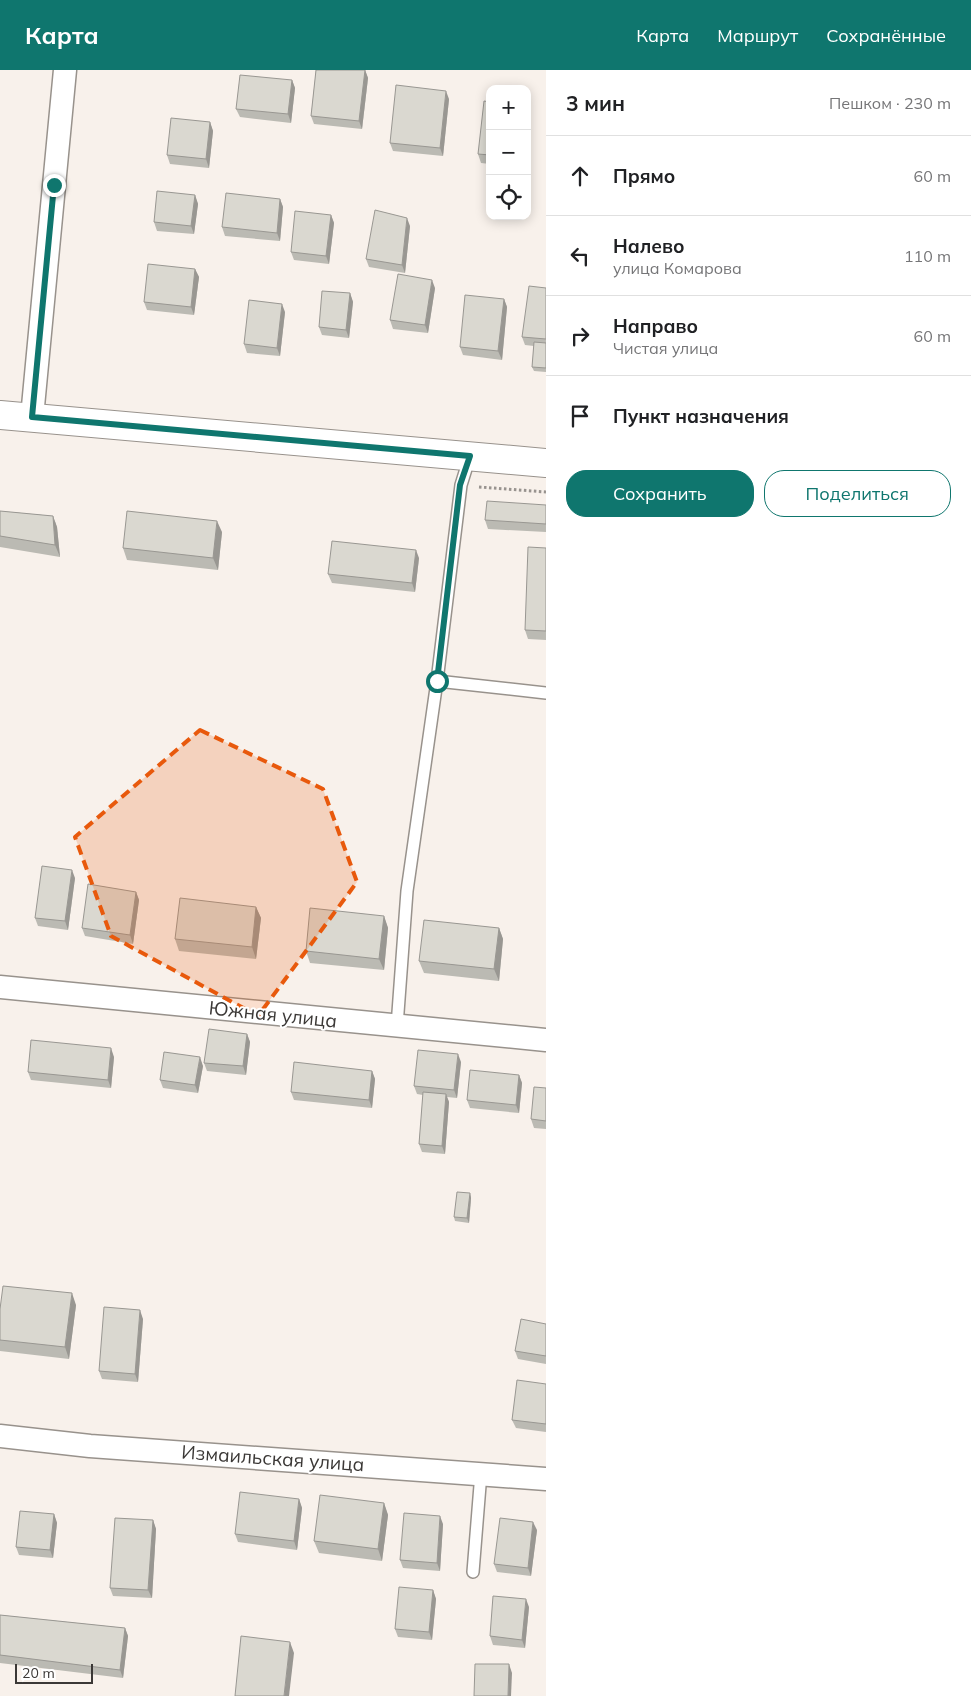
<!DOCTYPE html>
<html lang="ru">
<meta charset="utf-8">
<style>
body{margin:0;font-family:Mulish,sans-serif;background:#f6f6f6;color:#202124}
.controls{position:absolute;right:15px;top:15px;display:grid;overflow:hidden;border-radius:10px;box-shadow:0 2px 12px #0003}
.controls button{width:45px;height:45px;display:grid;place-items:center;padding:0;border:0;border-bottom:1px solid #e0e0e0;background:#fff;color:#202124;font:25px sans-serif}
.scale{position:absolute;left:15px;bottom:12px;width:78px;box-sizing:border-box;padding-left:5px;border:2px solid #3b3836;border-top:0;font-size:14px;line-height:18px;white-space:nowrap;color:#3b3836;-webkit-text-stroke:4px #fff;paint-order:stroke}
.stop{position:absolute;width:15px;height:15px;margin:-11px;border:4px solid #0f766e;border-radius:50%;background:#fff}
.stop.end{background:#0f766e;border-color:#fff;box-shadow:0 1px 5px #0008}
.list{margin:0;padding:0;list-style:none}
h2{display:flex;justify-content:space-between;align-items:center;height:65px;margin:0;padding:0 20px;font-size:21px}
h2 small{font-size:16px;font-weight:400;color:#757577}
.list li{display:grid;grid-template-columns:32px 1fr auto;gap:15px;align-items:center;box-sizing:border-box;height:80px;padding:0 20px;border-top:1px solid #e0e0e0}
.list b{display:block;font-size:19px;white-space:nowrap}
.list p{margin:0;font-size:16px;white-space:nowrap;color:#757577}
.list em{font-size:16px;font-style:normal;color:#757577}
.actions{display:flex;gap:10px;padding:15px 20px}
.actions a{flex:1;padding:11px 0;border:1px solid #0f766e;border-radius:20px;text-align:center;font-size:18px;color:#0f766e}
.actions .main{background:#0f766e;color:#fff}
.icon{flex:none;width:28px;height:28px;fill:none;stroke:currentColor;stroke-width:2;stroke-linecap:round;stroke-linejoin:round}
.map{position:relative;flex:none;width:546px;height:1626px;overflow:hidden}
header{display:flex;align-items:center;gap:30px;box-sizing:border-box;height:70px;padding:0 25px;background:#0f766e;color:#fff}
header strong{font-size:24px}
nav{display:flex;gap:28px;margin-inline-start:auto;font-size:18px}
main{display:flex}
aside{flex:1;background:#fff}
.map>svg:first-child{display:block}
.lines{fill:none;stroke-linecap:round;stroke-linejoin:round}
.service-casing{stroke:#98928c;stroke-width:14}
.minor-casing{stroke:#98928c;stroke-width:25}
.tertiary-casing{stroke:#98928c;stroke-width:30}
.path{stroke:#98938f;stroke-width:3;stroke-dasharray:2.5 2.5;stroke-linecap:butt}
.service{stroke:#fff;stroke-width:11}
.minor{stroke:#fff;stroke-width:22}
.tertiary{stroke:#fff;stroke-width:28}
.wall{fill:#bbbab3}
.shaded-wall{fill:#999792}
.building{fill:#dad8d0;stroke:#999792}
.route{stroke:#0f766e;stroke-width:6}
.marked{fill:#e8590c;fill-opacity:0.2;stroke:#e8590c;stroke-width:4;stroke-dasharray:10 6;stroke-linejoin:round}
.labels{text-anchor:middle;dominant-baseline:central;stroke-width:4;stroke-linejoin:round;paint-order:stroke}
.street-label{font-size:19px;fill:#3b3836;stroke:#fff}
</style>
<header>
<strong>Карта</strong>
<nav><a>Карта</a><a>Маршрут</a><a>Сохранённые</a></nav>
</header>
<main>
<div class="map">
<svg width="546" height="1626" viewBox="0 0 546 1626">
<rect width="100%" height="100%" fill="#f8f1eb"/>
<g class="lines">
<defs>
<g id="service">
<path d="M437,611L546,623"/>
<path d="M397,956L407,821L437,611L461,415L470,386"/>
<path d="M473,1502L481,1403"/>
</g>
<g id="minor">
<path d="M32,347L65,0"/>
<path d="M0,917L546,970"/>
<path d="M0,1366L90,1376L546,1409"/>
</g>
<path id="tertiary" d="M0,345L546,393"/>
</defs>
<use href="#service" class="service-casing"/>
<use href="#minor" class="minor-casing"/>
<use href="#tertiary" class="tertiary-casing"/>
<path class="path" d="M479,417L546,422"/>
<use href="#service" class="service"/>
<use href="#minor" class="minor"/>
<use href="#tertiary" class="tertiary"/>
</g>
<g class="wall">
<path d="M316,0H365L368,8L362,59L314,54L311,46Z"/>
<path d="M292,10L295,18L291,53L240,47L236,39Z"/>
<path d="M449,29L443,86L393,81L390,73Z"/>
<path d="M490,32V94L481,93L478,84Z"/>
<path d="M210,52L213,61L209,98L170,94L167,85Z"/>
<path d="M195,125L198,134L194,164L157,161L154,152Z"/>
<path d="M280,129L283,137L280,171L225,166L222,157Z"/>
<path d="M331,145L334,153L329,194L294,190L291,182Z"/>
<path d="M410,156L405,203L369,197L366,189Z"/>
<path d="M195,199L199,207L194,245L147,240L144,232Z"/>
<path d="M435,218L428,263L393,259L390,250Z"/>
<path d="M546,218V302L534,301L532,297L534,276L525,275L522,267Z"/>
<path d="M350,223L353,232L349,268L322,265L319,257Z"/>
<path d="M504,229L507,237L502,290L463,285L460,277Z"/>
<path d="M285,242L280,286L247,283L244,274Z"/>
<path d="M546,435V462L488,459L485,450Z"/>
<path d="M0,441L53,446L57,457L60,487L0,477Z"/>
<path d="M222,462L218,500L127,490L123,478Z"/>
<path d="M546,478V570L528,569L525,560Z"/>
<path d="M419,488L415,522L332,513L328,504Z"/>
<path d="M75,808L68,860L38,856L35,848Z"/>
<path d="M136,822L139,830L133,874L85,866L82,858Z"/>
<path d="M256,837L261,848L256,889L179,881L175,869Z"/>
<path d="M384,846L388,858L384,900L310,893L306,881Z"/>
<path d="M499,858L503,869L499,911L424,903L419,891Z"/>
<path d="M247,964L250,972L246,1005L207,1001L204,993Z"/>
<path d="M114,987L111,1018L31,1010L28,1002Z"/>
<path d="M461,992L457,1028L447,1027L449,1032L445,1084L422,1082L419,1074L423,1025L417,1024L414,1016Z"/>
<path d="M203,996L198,1023L163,1018L160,1010Z"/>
<path d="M372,1001L375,1009L372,1038L294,1030L291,1022Z"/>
<path d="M519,1005L522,1013L519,1043L470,1038L467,1030Z"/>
<path d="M546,1018V1059L534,1058L531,1049Z"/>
<path d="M470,1123L471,1128L469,1153L455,1151L454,1147Z"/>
<path d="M76,1235L69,1289L0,1281V1239Z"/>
<path d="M143,1249L138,1312L102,1309L99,1301Z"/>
<path d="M546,1254V1294L518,1289L515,1281Z"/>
<path d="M546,1314V1362L516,1358L512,1350Z"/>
<path d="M299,1429L302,1438L297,1480L238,1472L235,1464Z"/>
<path d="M384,1433L388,1445L382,1491L319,1483L314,1471Z"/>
<path d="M54,1444L57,1453L53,1488L19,1485L16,1477Z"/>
<path d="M153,1450L156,1459L152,1528L113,1526L110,1518Z"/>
<path d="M443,1454L440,1501L403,1498L400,1490Z"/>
<path d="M537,1460L531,1506L497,1502L494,1494Z"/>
<path d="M433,1520L436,1529L432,1570L398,1567L395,1559Z"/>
<path d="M529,1537L525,1578L493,1575L490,1566Z"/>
<path d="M0,1545L125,1558L128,1566L123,1608L0,1593Z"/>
</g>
<g class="shaded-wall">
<path d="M365,0L368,8L362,59L359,51Z"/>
<path d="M292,10L295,18L291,53L288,44Z"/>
<path d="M446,21L449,29L443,86L440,78Z"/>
<path d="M527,40L528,44L527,55Z"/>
<path d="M210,52L213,61L209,98L206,89Z"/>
<path d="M195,125L198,134L194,164L191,156Z"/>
<path d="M280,129L283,137L280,171L277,163Z"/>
<path d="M331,145L334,153L329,194L326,186Z"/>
<path d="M407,148L410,156L405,203L402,195Z"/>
<path d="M195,199L199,207L194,245L191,237Z"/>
<path d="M432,210L435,218L428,263L425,255Z"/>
<path d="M350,223L353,232L349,268L346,260Z"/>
<path d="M504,229L507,237L502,290L498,281Z"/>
<path d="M282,234L285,242L280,286L277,278Z"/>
<path d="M53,446L57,457L60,487L55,475Z"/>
<path d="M217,451L222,462L218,500L213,488Z"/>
<path d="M416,480L419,488L415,522L412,513Z"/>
<path d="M72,800L75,808L68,860L65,851Z"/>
<path d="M136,822L139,830L133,874L130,865Z"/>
<path d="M256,837L261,848L256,889L252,877Z"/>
<path d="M384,846L388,858L384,900L379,889Z"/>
<path d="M499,858L503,869L499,911L494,899Z"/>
<path d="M247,964L250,972L246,1005L243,996Z"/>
<path d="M111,978L114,987L111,1018L108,1010Z"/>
<path d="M458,984L461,992L457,1028L454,1020Z"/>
<path d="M200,987L203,996L198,1023L195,1015Z"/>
<path d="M372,1001L375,1009L372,1038L369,1030Z"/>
<path d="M519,1005L522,1013L519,1043L516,1035Z"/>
<path d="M446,1024L449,1032L445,1084L442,1076Z"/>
<path d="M470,1123L471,1128L469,1153L467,1148Z"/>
<path d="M72,1223L76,1235L69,1289L65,1277Z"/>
<path d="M140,1240L143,1249L138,1312L135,1304Z"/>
<path d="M299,1429L302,1438L297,1480L294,1471Z"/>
<path d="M384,1433L388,1445L382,1491L378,1479Z"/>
<path d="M54,1444L57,1453L53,1488L50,1480Z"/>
<path d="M440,1446L443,1454L440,1501L437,1493Z"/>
<path d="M153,1450L156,1459L152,1528L148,1520Z"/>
<path d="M533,1452L537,1460L531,1506L528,1498Z"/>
<path d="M433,1520L436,1529L432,1570L429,1562Z"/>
<path d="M526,1529L529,1537L525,1578L522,1570Z"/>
<path d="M125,1558L128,1566L123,1608L120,1600Z"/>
<path d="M290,1572L294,1583L289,1626H284Z"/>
<path d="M509,1594L512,1603L511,1626H508Z"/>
</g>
<g class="building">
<path d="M316,0H365L359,51L311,46Z"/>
<path d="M240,5L292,10L288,44L236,39Z"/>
<path d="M396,15L446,21L440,78L390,73Z"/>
<path d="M484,31L490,32V85L478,84Z"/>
<path d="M171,48L210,52L206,89L167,85Z"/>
<path d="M157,121L195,125L191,156L154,152Z"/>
<path d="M226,123L280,129L277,163L222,157Z"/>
<path d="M375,140L407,148L402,195L366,189Z"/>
<path d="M295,141L331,145L326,186L291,182Z"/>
<path d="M148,194L195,199L191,237L144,232Z"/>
<path d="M398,204L432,210L425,255L390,250Z"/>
<path d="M529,216L546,218V269L522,267Z"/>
<path d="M322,221L350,223L346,260L319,257Z"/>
<path d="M465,225L504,229L498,281L460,277Z"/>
<path d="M249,230L282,234L277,278L244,274Z"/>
<path d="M534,272L546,273V298L532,297Z"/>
<path d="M487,431L546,435V454L485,450Z"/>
<path d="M0,441L53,446L55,475L0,466Z"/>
<path d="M127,441L217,451L213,488L123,478Z"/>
<path d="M332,471L416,480L412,513L328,504Z"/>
<path d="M528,477L546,478V561L525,560Z"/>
<path d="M42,796L72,800L65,851L35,848Z"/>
<path d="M88,814L136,822L130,865L82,858Z"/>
<path d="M180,828L256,837L252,877L175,869Z"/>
<path d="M310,838L384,846L379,889L306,881Z"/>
<path d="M424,850L499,858L494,899L419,891Z"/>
<path d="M209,959L247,964L243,996L204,993Z"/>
<path d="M31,970L111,978L108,1010L28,1002Z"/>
<path d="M418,980L458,984L454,1020L414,1016Z"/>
<path d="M164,982L200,987L195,1015L160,1010Z"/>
<path d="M294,992L372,1001L369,1030L291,1022Z"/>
<path d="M470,1000L519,1005L516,1035L467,1030Z"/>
<path d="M534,1017L546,1018V1051L531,1049Z"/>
<path d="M423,1022L446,1024L442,1076L419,1074Z"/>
<path d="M457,1122L470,1123L467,1148L454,1147Z"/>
<path d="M3,1216L72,1223L65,1277L0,1270V1239Z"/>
<path d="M104,1237L140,1240L135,1304L99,1301Z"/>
<path d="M521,1249L546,1254V1286L515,1281Z"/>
<path d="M517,1310L546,1314V1354L512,1350Z"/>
<path d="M240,1422L299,1429L294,1471L235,1464Z"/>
<path d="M320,1425L384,1433L378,1479L314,1471Z"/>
<path d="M20,1441L54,1444L50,1480L16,1477Z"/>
<path d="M404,1443L440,1446L437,1493L400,1490Z"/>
<path d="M115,1448L153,1450L148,1520L110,1518Z"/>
<path d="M500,1448L533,1452L528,1498L494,1494Z"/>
<path d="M399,1517L433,1520L429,1562L395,1559Z"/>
<path d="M493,1526L526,1529L522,1570L490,1566Z"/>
<path d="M0,1545L125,1558L120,1600L0,1585Z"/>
<path d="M241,1566L290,1572L284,1626H235Z"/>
<path d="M475,1594H509L508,1626H474Z"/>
</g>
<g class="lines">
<path class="route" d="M54,115L32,347L470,386L460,415L437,611"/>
</g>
<path class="marked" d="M200,660L323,719L357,812L258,946L111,866L75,767Z"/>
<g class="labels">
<g class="street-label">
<text transform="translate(273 944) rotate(6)">Южная улица</text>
<text transform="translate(273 1388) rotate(4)">Измаильская улица</text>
</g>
</g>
</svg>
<div class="controls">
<button>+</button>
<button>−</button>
<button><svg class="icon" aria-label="locate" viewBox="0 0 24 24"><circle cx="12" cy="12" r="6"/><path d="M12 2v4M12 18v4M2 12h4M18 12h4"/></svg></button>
</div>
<div class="scale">20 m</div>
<div class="stop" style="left:437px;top:611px"></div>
<div class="stop end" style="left:54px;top:115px"></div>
</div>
<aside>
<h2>3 мин<small>Пешком · 230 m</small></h2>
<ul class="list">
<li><svg class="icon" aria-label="ahead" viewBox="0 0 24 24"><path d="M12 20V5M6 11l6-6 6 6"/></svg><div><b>Прямо</b></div><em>60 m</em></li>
<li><svg class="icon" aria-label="left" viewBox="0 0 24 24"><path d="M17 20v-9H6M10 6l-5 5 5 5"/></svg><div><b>Налево</b><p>улица Комарова</p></div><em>110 m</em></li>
<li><svg class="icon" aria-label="right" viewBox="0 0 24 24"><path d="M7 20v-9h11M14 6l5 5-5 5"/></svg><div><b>Направо</b><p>Чистая улица</p></div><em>60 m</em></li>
<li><svg class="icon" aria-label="arrive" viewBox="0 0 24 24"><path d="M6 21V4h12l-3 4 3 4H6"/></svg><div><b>Пункт назначения</b></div></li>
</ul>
<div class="actions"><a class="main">Сохранить</a><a>Поделиться</a></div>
</aside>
</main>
